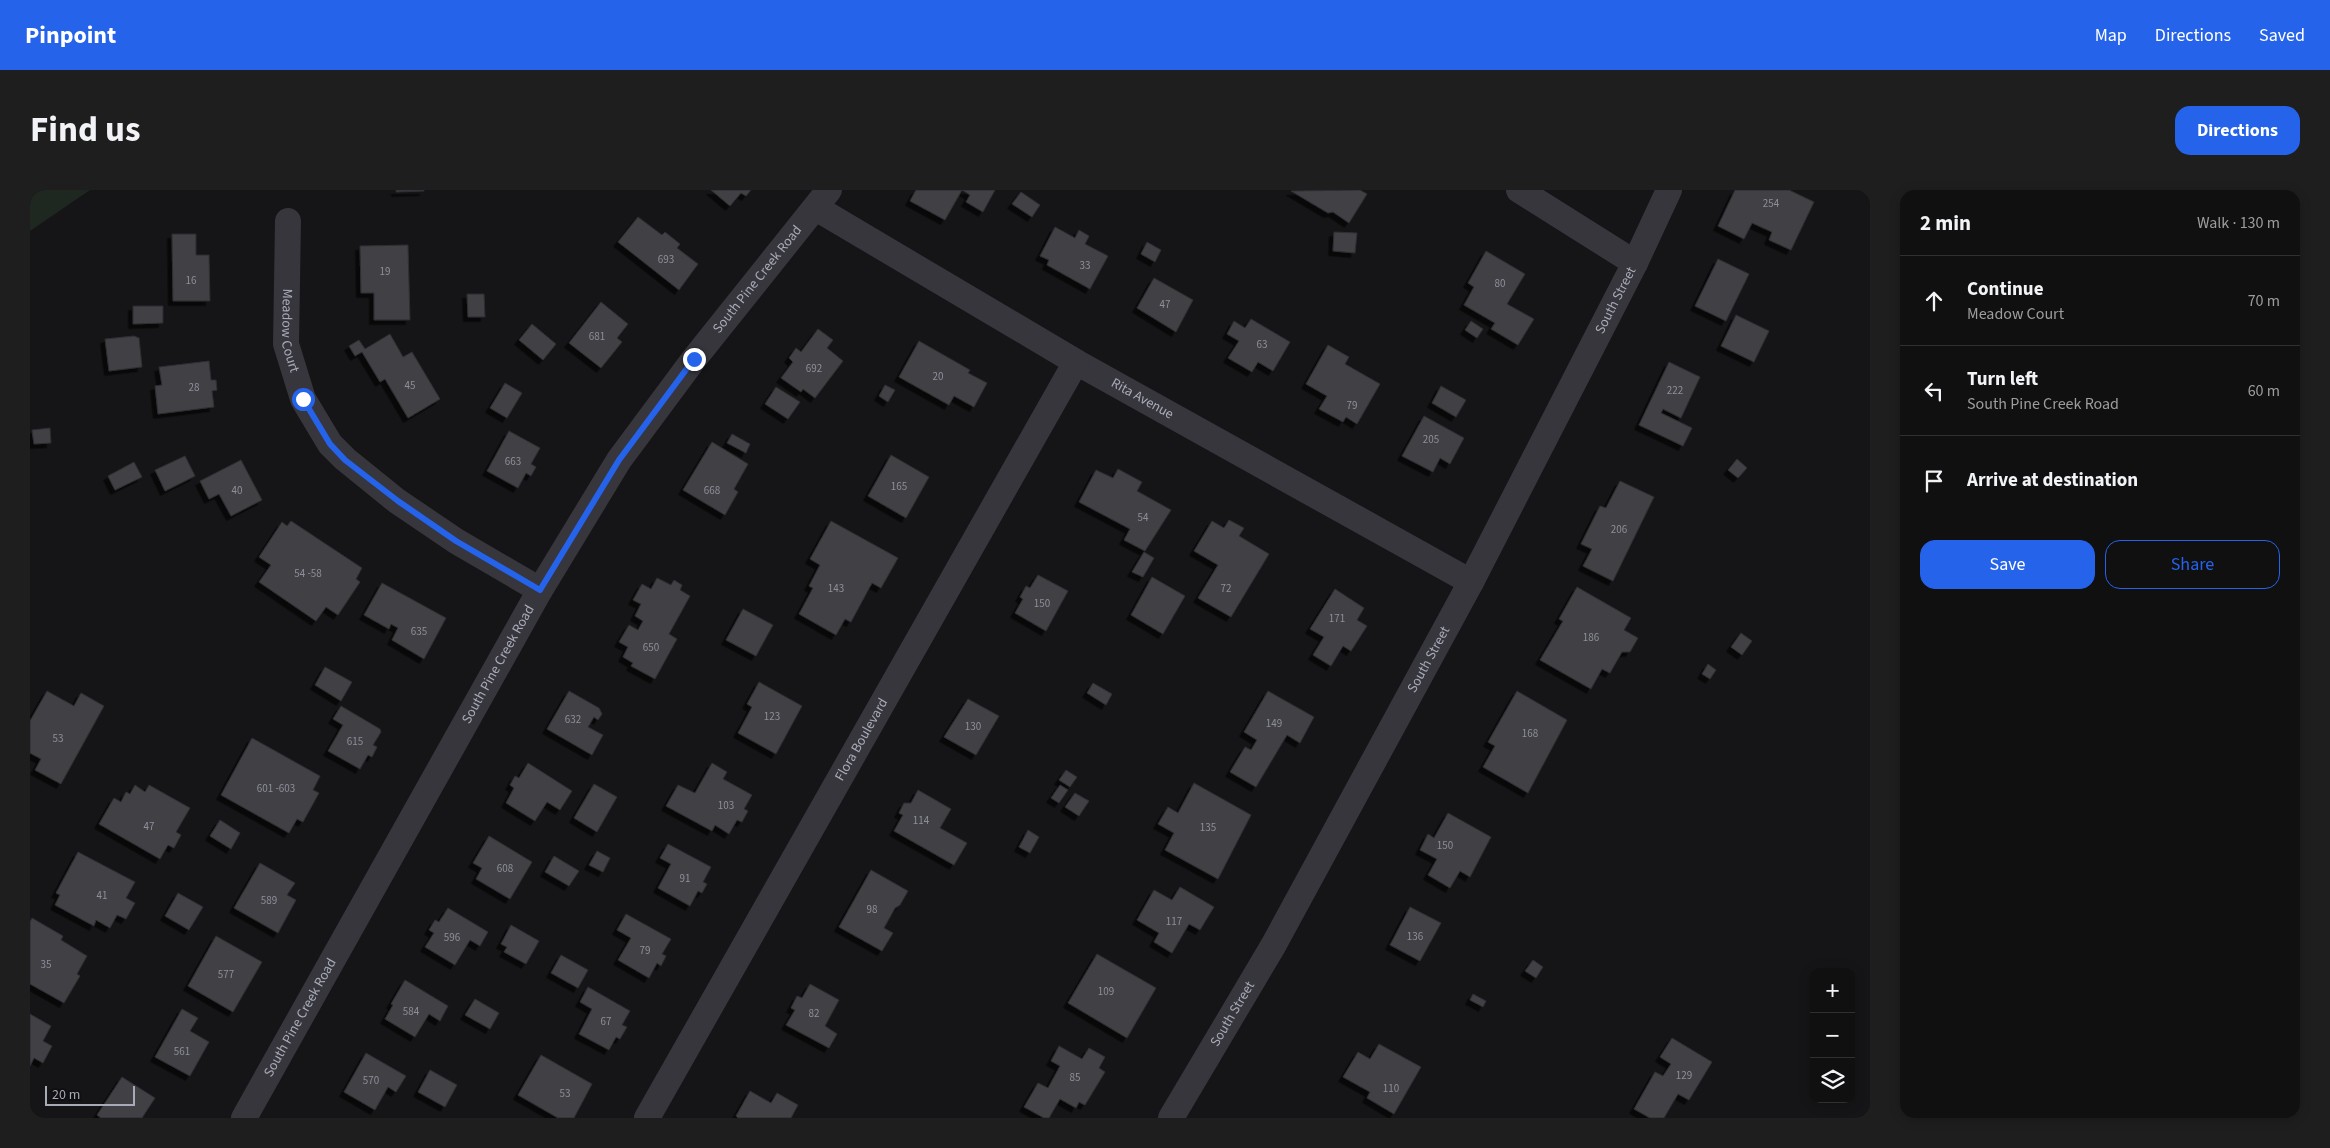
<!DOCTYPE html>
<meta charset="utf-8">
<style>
body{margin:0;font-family:"Source Sans 3",sans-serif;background:#1e1e1f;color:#f1f3f6}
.controls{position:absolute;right:15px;bottom:15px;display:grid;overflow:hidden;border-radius:10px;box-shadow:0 2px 12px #0003}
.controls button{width:45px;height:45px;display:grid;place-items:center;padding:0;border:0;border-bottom:1px solid #303031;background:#101011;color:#f1f3f6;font:25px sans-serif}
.scale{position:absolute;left:15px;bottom:12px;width:90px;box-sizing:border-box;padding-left:5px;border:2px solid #a7aab7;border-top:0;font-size:14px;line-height:18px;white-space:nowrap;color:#a7aab7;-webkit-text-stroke:4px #101012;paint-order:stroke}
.stop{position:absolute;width:15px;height:15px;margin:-11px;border:4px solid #2563eb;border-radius:50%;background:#fff}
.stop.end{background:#2563eb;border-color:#fff;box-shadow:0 1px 5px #0008}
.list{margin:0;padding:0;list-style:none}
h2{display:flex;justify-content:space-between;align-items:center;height:65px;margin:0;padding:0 20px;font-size:21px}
h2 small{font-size:16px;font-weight:400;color:#9c9d9f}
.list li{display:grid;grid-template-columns:32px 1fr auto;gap:15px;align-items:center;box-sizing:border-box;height:90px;padding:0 20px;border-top:1px solid #303031}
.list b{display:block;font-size:19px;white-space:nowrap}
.list p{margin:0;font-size:16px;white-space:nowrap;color:#9c9d9f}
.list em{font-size:16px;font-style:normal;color:#9c9d9f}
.actions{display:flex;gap:10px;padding:15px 20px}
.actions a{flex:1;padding:11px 0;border:1px solid #2563eb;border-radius:15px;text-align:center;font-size:18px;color:#2563eb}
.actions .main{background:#2563eb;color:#fff}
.icon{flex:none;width:28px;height:28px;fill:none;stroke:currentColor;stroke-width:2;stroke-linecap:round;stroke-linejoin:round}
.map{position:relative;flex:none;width:1840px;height:928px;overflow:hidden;border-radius:15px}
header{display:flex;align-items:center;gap:30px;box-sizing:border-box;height:70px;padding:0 25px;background:#2563eb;color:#fff}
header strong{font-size:24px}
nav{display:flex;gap:28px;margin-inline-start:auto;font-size:18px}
.intro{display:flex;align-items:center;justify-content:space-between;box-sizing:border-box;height:120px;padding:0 30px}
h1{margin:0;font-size:35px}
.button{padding:12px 22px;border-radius:15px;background:#2563eb;color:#fff;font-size:18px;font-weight:700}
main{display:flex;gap:30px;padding:0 30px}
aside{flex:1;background:#101011;border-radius:15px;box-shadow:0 2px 12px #0003}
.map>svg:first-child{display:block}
.green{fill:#1f2721}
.building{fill:#3f3f44;stroke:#2f2f33;filter:url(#shadow)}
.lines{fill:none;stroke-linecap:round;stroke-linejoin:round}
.minor{stroke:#36363c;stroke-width:26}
.route{stroke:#2563eb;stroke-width:6}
.labels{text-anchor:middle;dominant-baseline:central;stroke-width:4;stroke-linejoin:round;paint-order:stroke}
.number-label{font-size:11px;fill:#8d8f9a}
.street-label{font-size:14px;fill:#a7aab7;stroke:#101012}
</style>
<header>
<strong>Pinpoint</strong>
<nav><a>Map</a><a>Directions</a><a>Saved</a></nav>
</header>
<div class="intro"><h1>Find us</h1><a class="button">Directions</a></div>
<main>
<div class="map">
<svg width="1840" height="928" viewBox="0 0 1840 928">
<defs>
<filter id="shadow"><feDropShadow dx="-4.5" dy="4.5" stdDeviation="0" flood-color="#0009"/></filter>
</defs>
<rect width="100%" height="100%" fill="#151517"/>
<path class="green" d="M0,0H60L0,41Z"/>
<g class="building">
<path d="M366,0H394V1L366,2Z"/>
<path d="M681,0H721L716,6L711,3L700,16Z"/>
<path d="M886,0H965L953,22L936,12L940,5L932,0L915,30L880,11Z"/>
<path d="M1330,0L1337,4L1319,33L1303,22L1298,23L1261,1Z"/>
<path d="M1705,0H1759L1784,12L1761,60L1739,50L1742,42L1722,33L1714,49L1688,36Z"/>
<path d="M991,2L1010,15L1002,27L982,14Z"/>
<path d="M608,27L632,45L635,42L650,54L647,58L668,74L649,100L588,52Z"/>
<path d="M1025,37L1045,48L1049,40L1059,46L1055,54L1078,66L1060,99L1017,75L1019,70L1010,66Z"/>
<path d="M1304,42L1327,43L1325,63L1303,61Z"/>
<path d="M142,44H166V65H179L180,111H143Z"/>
<path d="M1117,52L1131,60L1125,72L1111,64Z"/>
<path d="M378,55L380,130H344V103H331L330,56Z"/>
<path d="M1456,61L1495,84L1477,114L1504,129L1488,155L1461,139L1465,133L1434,115L1444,97L1438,93Z"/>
<path d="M1688,69L1719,84L1696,131L1665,116Z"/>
<path d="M1124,88L1163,110L1146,142L1107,118Z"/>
<path d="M437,104H454L455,127H438Z"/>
<path d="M571,112L598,134L587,148L592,152L571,178L539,153Z"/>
<path d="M103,116H133V133L103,134Z"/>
<path d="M1706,125L1739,141L1724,172L1691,156Z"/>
<path d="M1221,129L1260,152L1243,181L1228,172L1222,182L1198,168L1209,151L1197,144L1204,131L1215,138Z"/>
<path d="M1441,131L1453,139L1447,148L1435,140Z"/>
<path d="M502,134L526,154L513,170L489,150Z"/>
<path d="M788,139L803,150L797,158L813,171L785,208L773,199L771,202L751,188L763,172L759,168L766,158L771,162Z"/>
<path d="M360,144L373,167L382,162L410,209L378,228L355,189L350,192L332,162L325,166L319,156L329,150L335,159Z"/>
<path d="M104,146L109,148L112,177L79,181L75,149Z"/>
<path d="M889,151L940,180L938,183L957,193L944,217L924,206L919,215L869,187Z"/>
<path d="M1298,155L1319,167L1315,174L1350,194L1327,234L1316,227L1313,232L1289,219L1297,206L1276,194Z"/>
<path d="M179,171L181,190H186L187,200L182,201L184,217L128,224L125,196L132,195L129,177Z"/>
<path d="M1639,172L1670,187L1651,228L1633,219L1631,223L1662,238L1653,256L1609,235Z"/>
<path d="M475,193L492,203L477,228L460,218Z"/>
<path d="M855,195L865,200L858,212L849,206Z"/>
<path d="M1411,196L1436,210L1426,227L1402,213Z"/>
<path d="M746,197L770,212L758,229L735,214Z"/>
<path d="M1394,226L1434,248L1420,274L1410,268L1403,282L1372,266Z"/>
<path d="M20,238L21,253L4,254L2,240Z"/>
<path d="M479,241L510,258L501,274L506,277L501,286L496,283L488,298L457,281Z"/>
<path d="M702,244L720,254L716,263L697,253Z"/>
<path d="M682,252L718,274L704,299L708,302L695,325L653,300Z"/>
<path d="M861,265L899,287L876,328L838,306Z"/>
<path d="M155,266L165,286L135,301L125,280Z"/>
<path d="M1707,269L1717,278L1708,288L1698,280Z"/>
<path d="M211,270L232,310L201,326L189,304L179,309L170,291Z"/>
<path d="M104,272L112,287L85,300L78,286Z"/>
<path d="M1088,279L1112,292L1107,301L1141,320L1115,361L1094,350L1100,339L1049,312L1066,280L1083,288Z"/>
<path d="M1590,291L1624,307L1583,391L1553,376L1562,359L1551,354L1570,316L1576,318Z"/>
<path d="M1199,330L1214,338L1209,346L1239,364L1201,427L1168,408L1188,375L1164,361L1182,331L1194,338Z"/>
<path d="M261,331L332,378L326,389L330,392L308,425L296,417L286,431L229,392L241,375L229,367L252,332L257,336Z"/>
<path d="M801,331L868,368L851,398L842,393L821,432L815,429L806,445L769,424L783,398L779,396L790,375L780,369Z"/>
<path d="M1114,362L1124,368L1113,387L1102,382Z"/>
<path d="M1008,385L1038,401L1016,441L985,423L993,409L990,407L996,396L1000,398Z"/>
<path d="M1122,387L1155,406L1133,444L1101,425Z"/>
<path d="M627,388L641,395L644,390L652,395L650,400L660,406L639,444L647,449L625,489L601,476L603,473L593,467L598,457L589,452L599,435L608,440L613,431L605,426L611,414L603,410L612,394L621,399Z"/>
<path d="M352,393L416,428L394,469L362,450L368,438L361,434L359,439L334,425Z"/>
<path d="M1547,397L1601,428L1594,440L1608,448L1600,462H1592L1580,483L1572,479L1561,499L1510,470L1533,431L1529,429Z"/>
<path d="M1305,399L1334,418L1327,430L1337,436L1321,461L1313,456L1301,476L1283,465L1294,447L1280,439Z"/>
<path d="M713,419L743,435L726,466L696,450Z"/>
<path d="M1711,443L1722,451L1712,465L1701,457Z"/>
<path d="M1678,474L1686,480L1680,489L1672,484Z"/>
<path d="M295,477L322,492L311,511L285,495Z"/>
<path d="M729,492L772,516L746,564L708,543L722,517L717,514Z"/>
<path d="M1063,493L1082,504L1076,515L1057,503Z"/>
<path d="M17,501L44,516L51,503L74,516L31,594L5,580L11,569L0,563V531Z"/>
<path d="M539,501L569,518L572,524L568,530L564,527L558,537L573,545L562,565L517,539Z"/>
<path d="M1238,501L1284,527L1270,553L1257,545L1226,597L1200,582L1215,557L1221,560L1227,550L1214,542Z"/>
<path d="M1487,501L1537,530L1498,603L1453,577L1465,556L1458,552Z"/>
<path d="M938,509L969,526L946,565L914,547Z"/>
<path d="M311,516L350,539L351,542L343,555L347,557L342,567L338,565L330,579L298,561L313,535L303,529Z"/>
<path d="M222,548L290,586L283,600L289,603L273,632L267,629L259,643L191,605Z"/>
<path d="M498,573L542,601L530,620L517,612L505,631L476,613L484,598L480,595L485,586L489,588Z"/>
<path d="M682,573L697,582L693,589L722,605L714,619L718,621L712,632L707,630L699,644L685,635L682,641L636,616L648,595L665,603Z"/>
<path d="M1036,580L1047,587L1040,597L1029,590Z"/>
<path d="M1164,593L1221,625L1188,689L1135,660L1144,643L1128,634L1138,617L1148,623Z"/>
<path d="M564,594L587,607L567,642L544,628Z"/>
<path d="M105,595L115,602L119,595L160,618L146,642L151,645L144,658L138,655L130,669L69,634L84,608L91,612L96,602L100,604Z"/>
<path d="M1030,595L1038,600L1029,613L1021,608Z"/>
<path d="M888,600L921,619L910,638L937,653L924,675L864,641L873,625L869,623L874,613H881Z"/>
<path d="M1045,603L1059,611L1049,626L1035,617Z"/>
<path d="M1418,623L1461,647L1440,687L1430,681L1420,698L1398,685L1407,669L1390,660L1398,644L1404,648Z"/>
<path d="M190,630L210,643L201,659L180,646Z"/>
<path d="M998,640L1009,647L1000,663L989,657Z"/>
<path d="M459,646L502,672L480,709L446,689L452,678L443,673Z"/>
<path d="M638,654L681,677L673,692L677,694L672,703L668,701L660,716L628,698L641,674L630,668Z"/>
<path d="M567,661L580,668L573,682L559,675Z"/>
<path d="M48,662L105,692L96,708L105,713L96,729L87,725L80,738L66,730L64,736L25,715L30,705L26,703Z"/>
<path d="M524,666L549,681L539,696L515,682Z"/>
<path d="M230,673L265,693L257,705L266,710L248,743L204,718Z"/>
<path d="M841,680L878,701L870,715L865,718L854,738L863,743L852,761L809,737Z"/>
<path d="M1150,697L1184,717L1170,740L1159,734L1142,763L1124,752L1129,743L1107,730L1124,700L1142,710Z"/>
<path d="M148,703L173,717L159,740L135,726Z"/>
<path d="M1380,717L1411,733L1390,771L1360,755Z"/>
<path d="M418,718L458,742L450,756L440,750L425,775L395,757L404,743L399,740L405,730L409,732Z"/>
<path d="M596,724L641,749L632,764L636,766L631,776L627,773L619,788L588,770L601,748L587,740Z"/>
<path d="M2,728L33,746L31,750L57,766L47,784L50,786L34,813L0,794V732Z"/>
<path d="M481,735L509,751L496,774L474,762L477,757L471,754Z"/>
<path d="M186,746L232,772L203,822L158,796Z"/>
<path d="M1067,764L1126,798L1097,848L1038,813Z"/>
<path d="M531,765L558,780L548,798L521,783Z"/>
<path d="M1503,770L1513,777L1506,788L1495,781Z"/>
<path d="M375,790L418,816L410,831L399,824L385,847L355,829L363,815L361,814Z"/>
<path d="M780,794L809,810L795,836L807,844L799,858L756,835L765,820L761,818L767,806L772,808Z"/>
<path d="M558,797L600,821L592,835L597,837L590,849L586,847L579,860L549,844L562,819L550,812Z"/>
<path d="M1443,804L1456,811L1453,817L1440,810Z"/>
<path d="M445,809L469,823L460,839L435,825Z"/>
<path d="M152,819L168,828L160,841L179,852L160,886L125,867Z"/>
<path d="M0,824L21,836L13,851L22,856L13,873L4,868L0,876Z"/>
<path d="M1642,848L1682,872L1659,910L1648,904L1634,928H1620L1604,919L1625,882L1633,886L1641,874L1630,867Z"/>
<path d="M1349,854L1391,877L1364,924L1337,908L1340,902L1313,887L1328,862L1340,869Z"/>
<path d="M1029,856L1052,869L1059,858L1075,867L1069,878L1075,882L1055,915L1049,912L1046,918L1030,909L1019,928H1014L994,917L1008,893L1018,898L1030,876L1021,871Z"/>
<path d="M336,863L376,886L366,902L358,897L345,920L314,902Z"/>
<path d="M511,865L562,894L544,928H528L488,905Z"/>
<path d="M400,880L427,895L415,917L388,902Z"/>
<path d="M92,887L125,908L112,928H71L67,925Z"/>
<path d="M720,901L741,913L747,903L768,915L761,928H708L706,926Z"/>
</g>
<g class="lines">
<g class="minor">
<path d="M1489,0L1605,73"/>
<path id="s1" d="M786,18L1046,172L1441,392"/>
<path id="s2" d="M258,31L256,154L273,209L300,254L315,269L367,311L426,351L510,400"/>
<path id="s3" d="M214,928L510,400L589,270L664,169L799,0"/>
<path id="s4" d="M617,928L1046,172"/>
<path id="s5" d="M1141,928L1243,756L1441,392L1605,73L1639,0"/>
</g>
</g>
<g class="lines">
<path class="route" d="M273,209L300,254L315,270L368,311L426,351L510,400L589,270L664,169"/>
</g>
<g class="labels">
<g class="number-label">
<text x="1741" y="13">254</text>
<text x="636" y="69">693</text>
<text x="1055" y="75">33</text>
<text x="355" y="81">19</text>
<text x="161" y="90">16</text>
<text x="1470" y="93">80</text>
<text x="1135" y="114">47</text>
<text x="567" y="146">681</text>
<text x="1232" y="154">63</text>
<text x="784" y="178">692</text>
<text x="908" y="186">20</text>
<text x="380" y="195">45</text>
<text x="164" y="197">28</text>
<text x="1645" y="200">222</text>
<text x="1322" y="215">79</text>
<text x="1401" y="249">205</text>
<text x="483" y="271">663</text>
<text x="869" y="296">165</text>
<text x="207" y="300">40</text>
<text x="682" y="300">668</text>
<text x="1113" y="327">54</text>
<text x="1589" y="339">206</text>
<text x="278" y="383">54 -58</text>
<text x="806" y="398">143</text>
<text x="1196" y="398">72</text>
<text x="1012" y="413">150</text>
<text x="1307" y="428">171</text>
<text x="389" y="441">635</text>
<text x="1561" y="447">186</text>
<text x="621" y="457">650</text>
<text x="742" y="526">123</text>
<text x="543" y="529">632</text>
<text x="1244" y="533">149</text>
<text x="943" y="536">130</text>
<text x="1500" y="543">168</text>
<text x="28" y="548">53</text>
<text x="325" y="551">615</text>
<text x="246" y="598">601 -603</text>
<text x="696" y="615">103</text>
<text x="891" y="630">114</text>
<text x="119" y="636">47</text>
<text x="1178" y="637">135</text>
<text x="1415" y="655">150</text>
<text x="475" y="678">608</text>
<text x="655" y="688">91</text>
<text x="72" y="705">41</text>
<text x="239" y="710">589</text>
<text x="842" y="719">98</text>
<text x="1144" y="731">117</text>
<text x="1385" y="746">136</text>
<text x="422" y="747">596</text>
<text x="615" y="760">79</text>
<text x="16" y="774">35</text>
<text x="196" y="784">577</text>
<text x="1076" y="801">109</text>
<text x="381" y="821">584</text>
<text x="784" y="823">82</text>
<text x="576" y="831">67</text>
<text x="152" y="861">561</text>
<text x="1654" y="885">129</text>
<text x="1045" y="887">85</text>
<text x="341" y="890">570</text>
<text x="1361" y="898">110</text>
<text x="535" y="903">53</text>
</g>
<g class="street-label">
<text stroke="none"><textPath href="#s3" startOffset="985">South Pine Creek Road</textPath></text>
<text stroke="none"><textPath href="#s5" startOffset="931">South Street</textPath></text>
<text stroke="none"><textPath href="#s2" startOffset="110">Meadow Court</textPath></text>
<text stroke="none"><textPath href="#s1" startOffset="378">Rita Avenue</textPath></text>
<text stroke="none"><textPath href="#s5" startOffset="526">South Street</textPath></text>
<text stroke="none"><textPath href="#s3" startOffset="520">South Pine Creek Road</textPath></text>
<text stroke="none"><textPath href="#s4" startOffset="435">Flora Boulevard</textPath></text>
<text stroke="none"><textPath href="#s5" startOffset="121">South Street</textPath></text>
<text stroke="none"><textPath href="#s3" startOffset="115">South Pine Creek Road</textPath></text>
</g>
</g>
</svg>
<div class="controls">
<button>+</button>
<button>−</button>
<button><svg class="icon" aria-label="layers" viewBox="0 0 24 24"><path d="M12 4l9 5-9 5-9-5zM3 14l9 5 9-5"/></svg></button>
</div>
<div class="scale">20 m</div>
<div class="stop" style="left:273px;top:209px"></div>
<div class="stop end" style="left:664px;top:169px"></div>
</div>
<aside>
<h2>2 min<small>Walk · 130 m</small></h2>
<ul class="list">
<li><svg class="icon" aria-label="ahead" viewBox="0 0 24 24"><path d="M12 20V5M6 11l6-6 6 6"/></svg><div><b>Continue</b><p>Meadow Court</p></div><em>70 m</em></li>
<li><svg class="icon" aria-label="left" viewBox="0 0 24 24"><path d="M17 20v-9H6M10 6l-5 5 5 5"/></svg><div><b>Turn left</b><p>South Pine Creek Road</p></div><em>60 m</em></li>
<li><svg class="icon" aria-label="arrive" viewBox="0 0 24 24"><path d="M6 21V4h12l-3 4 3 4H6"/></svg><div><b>Arrive at destination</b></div></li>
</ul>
<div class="actions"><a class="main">Save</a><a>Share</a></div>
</aside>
</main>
